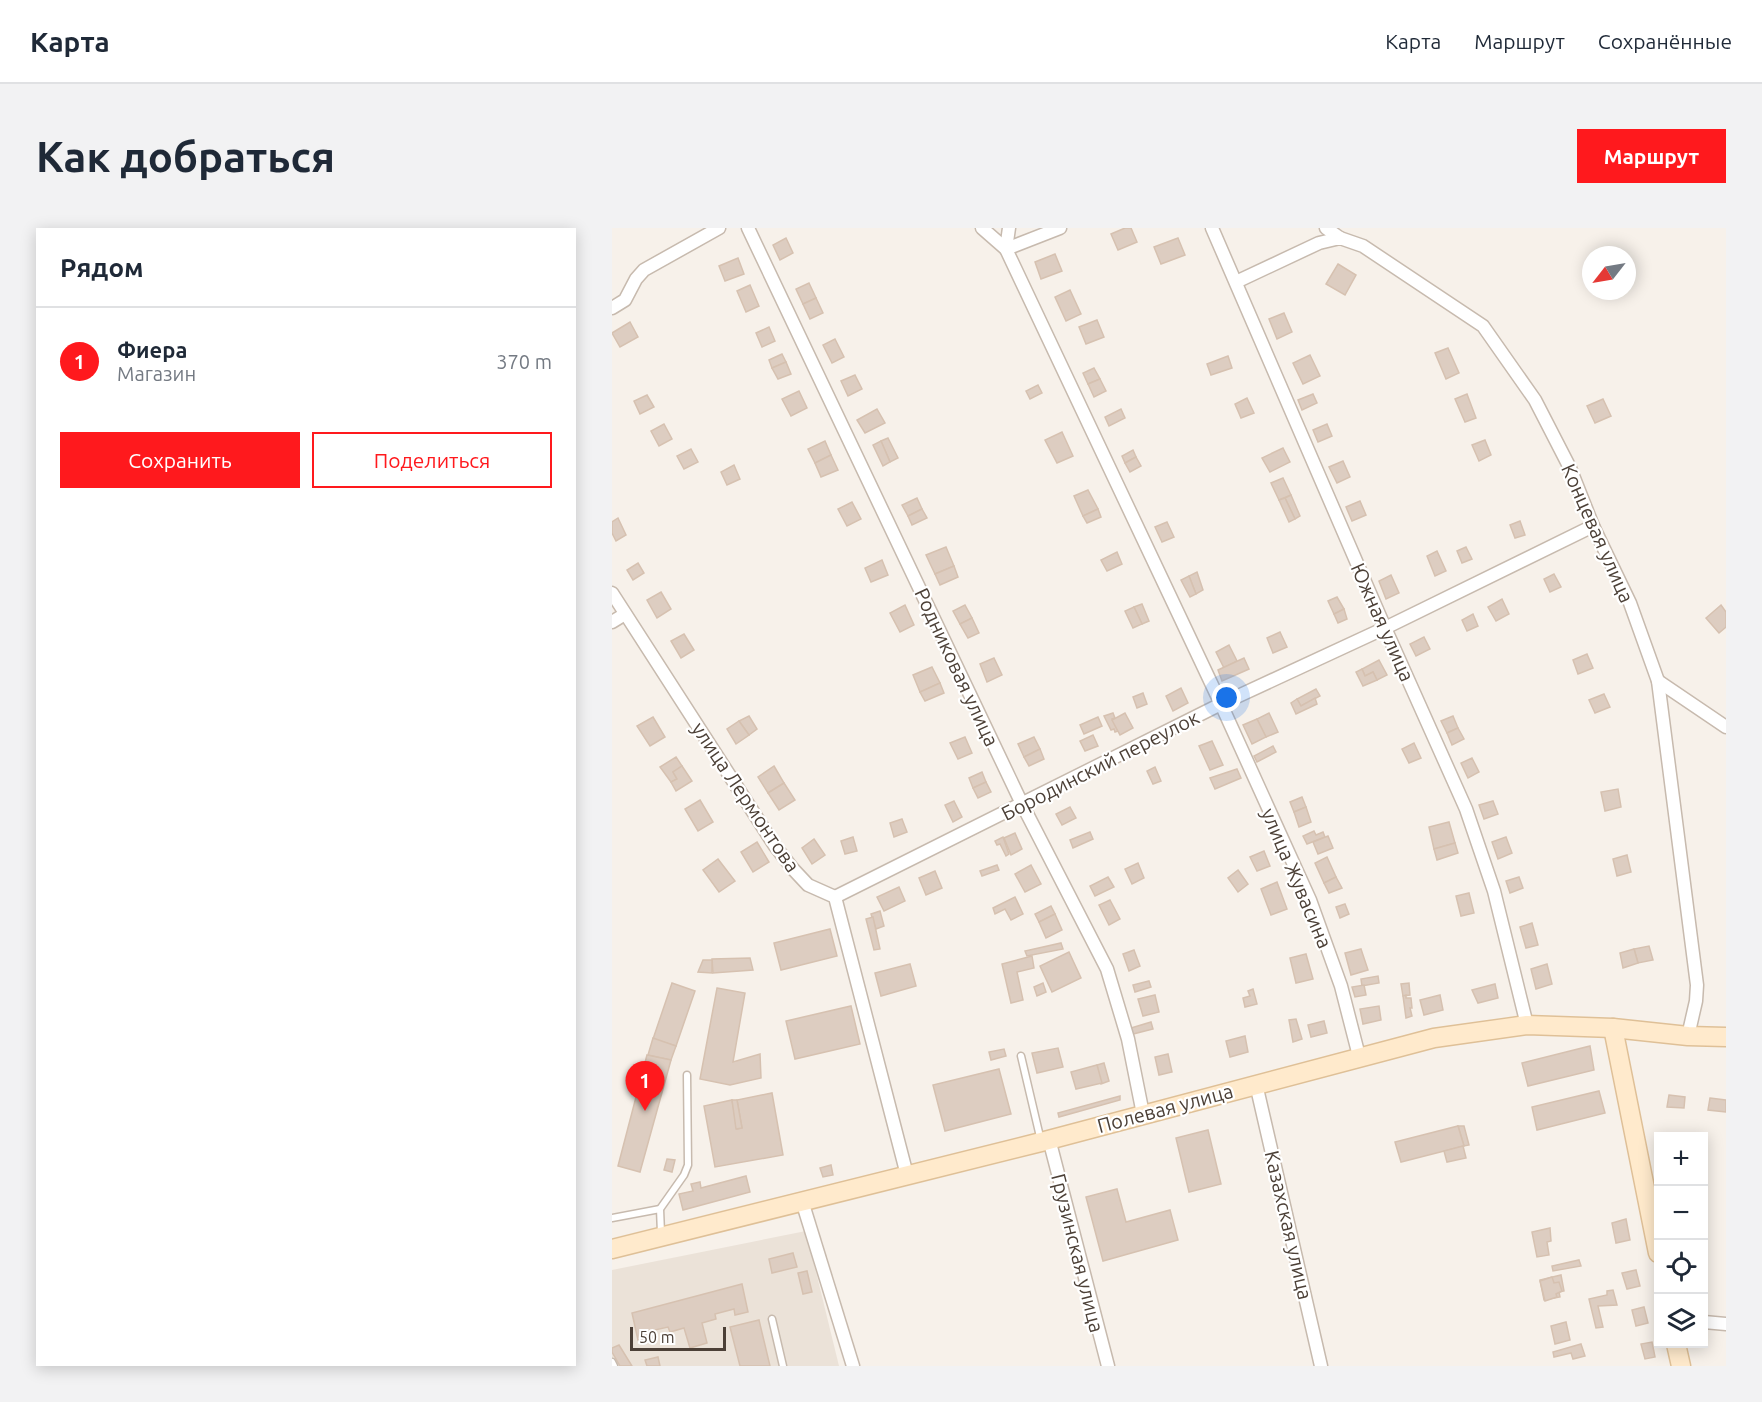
<!DOCTYPE html>
<html lang="ru">
<meta charset="utf-8">
<style>
body{margin:0;font-family:Ubuntu,sans-serif;background:#f2f2f3;color:#1f2937}
.controls{position:absolute;right:18px;bottom:18px;display:grid;overflow:hidden;border-radius:0px;box-shadow:0 3px 15px #0003}
.controls button{width:54px;height:54px;display:grid;place-items:center;padding:0;border:0;border-bottom:2px solid #e0e1e3;background:#fff;color:#1f2937;font:30px sans-serif}
.compass{position:absolute;left:970px;top:18px;width:54px;height:54px;border-radius:50%;background:#fff;box-shadow:0 3px 15px #0003;rotate:239deg}
.scale{position:absolute;left:18px;bottom:15px;width:96px;box-sizing:border-box;padding-left:6px;border:3px solid #4c4037;border-top:0;font-size:16px;line-height:21px;white-space:nowrap;color:#4c4037;-webkit-text-stroke:4px #fff;paint-order:stroke}
.you{position:absolute;left:615px;top:470px;width:21px;height:21px;margin:-15px;border:4px solid #fff;border-radius:50%;background:#1a73e8;box-shadow:0 0 0 9px #1a73e833}
.badge{display:grid;place-items:center;width:39px;height:39px;border-radius:50%;background:#ff191d;color:#fff;font-size:20px;font-weight:700}
.pin{position:absolute;translate:-50% -50px;filter:drop-shadow(0 2px 3px #0008)}
.pin::after{content:'';position:absolute;top:32px;width:21px;height:18px;background:inherit;clip-path:polygon(0 0,100% 0,50% 100%)}
.list{margin:0;padding:0;list-style:none}
h2{display:flex;justify-content:space-between;align-items:center;height:78px;margin:0;padding:0 24px;font-size:26px}
h2 small{font-size:20px;font-weight:400;color:#747a83}
.list li{display:grid;grid-template-columns:39px 1fr auto;gap:18px;align-items:center;box-sizing:border-box;height:108px;padding:0 24px;border-top:2px solid #e0e1e3}
.list b{display:block;font-size:22px;white-space:nowrap}
.list p{margin:0;font-size:20px;white-space:nowrap;color:#747a83}
.list em{font-size:20px;font-style:normal;color:#747a83}
.actions{display:flex;gap:12px;padding:18px 24px}
.actions a{flex:1;padding:14px 0;border:2px solid #ff191d;border-radius:0px;text-align:center;font-size:21px;color:#ff191d}
.actions .main{background:#ff191d;color:#fff}
.icon{flex:none;width:33px;height:33px;fill:none;stroke:currentColor;stroke-width:2;stroke-linecap:round;stroke-linejoin:round}
.map{position:relative;flex:none;width:1114px;height:1138px;overflow:hidden;border-radius:0px}
header{display:flex;align-items:center;gap:36px;box-sizing:border-box;height:84px;padding:0 30px;background:#fff;border-bottom:2px solid #e0e1e3}
header strong{font-size:28px}
nav{display:flex;gap:33px;margin-inline-start:auto;font-size:21px}
.intro{display:flex;align-items:center;justify-content:space-between;box-sizing:border-box;height:144px;padding:0 36px}
h1{margin:0;font-size:42px}
.button{padding:15px 27px;border-radius:0px;background:#ff191d;color:#fff;font-size:21px;font-weight:700}
main{display:flex;gap:36px;padding:0 36px}
aside{flex:1;background:#fff;border-radius:0px;box-shadow:0 3px 15px #0003}
.map>svg:first-child{display:block}
.residential{fill:#ebe2d8}
.building{fill:#ddcdc1;stroke:#d6c1b0;stroke-width:1.5}
.lines{fill:none;stroke-linecap:round;stroke-linejoin:round}
.lane-casing{stroke:#c7baae;stroke-width:9}
.street-casing{stroke:#c7baae;stroke-width:15}
.secondary-casing{stroke:#dfc097;stroke-width:21}
.lane{stroke:#fff;stroke-width:6}
.street{stroke:#fff;stroke-width:12}
.secondary{stroke:#ffeacc;stroke-width:18}
.labels{text-anchor:middle;dominant-baseline:central;stroke-width:4.5;stroke-linejoin:round;paint-order:stroke}
.street-label{font-size:20px;fill:#4c4037;stroke:#fff}
</style>
<header>
<strong>Карта</strong>
<nav><a>Карта</a><a>Маршрут</a><a>Сохранённые</a></nav>
</header>
<div class="intro"><h1>Как добраться</h1><a class="button">Маршрут</a></div>
<main>
<aside>
<h2>Рядом<small></small></h2>
<ul class="list">
<li><span class="badge">1</span><div><b>Фиера</b><p>Магазин</p></div><em>370 m</em></li>
</ul>
<div class="actions"><a class="main">Сохранить</a><a>Поделиться</a></div>
</aside>
<div class="map">
<svg width="1114" height="1138" viewBox="0 0 1114 1138">
<rect width="100%" height="100%" fill="#f7f1ea"/>
<path class="residential" d="M194,1003L227,1138H0V1042Z"/>
<g class="building">
<path d="M513,0H519L525,14L506,22L499,6Z"/>
<path d="M174,10L181,25L168,32L161,17Z"/>
<path d="M566,10L573,27L549,36L542,19Z"/>
<path d="M443,26L450,43L429,51L423,34Z"/>
<path d="M126,30L132,46L113,53L107,38Z"/>
<path d="M726,36L744,47L733,67L714,56Z"/>
<path d="M197,55L204,70L191,76L184,61Z"/>
<path d="M138,57L147,78L134,84L125,63Z"/>
<path d="M458,62L469,86L454,93L443,69Z"/>
<path d="M204,70L211,85L198,91L191,76Z"/>
<path d="M672,85L680,104L665,111L657,91Z"/>
<path d="M485,92L492,109L474,116L467,99Z"/>
<path d="M18,94L26,109L8,119L0,105Z"/>
<path d="M157,99L163,113L150,119L144,105Z"/>
<path d="M223,111L232,129L220,135L211,117Z"/>
<path d="M836,120L847,145L834,151L823,125Z"/>
<path d="M170,126L174,134L160,140L157,132Z"/>
<path d="M698,127L708,148L691,156L681,135Z"/>
<path d="M616,128L620,140L599,147L595,136Z"/>
<path d="M174,134L179,146L166,151L160,140Z"/>
<path d="M482,140L488,151L476,156L471,145Z"/>
<path d="M243,147L250,161L236,168L229,153Z"/>
<path d="M488,151L494,163L482,169L476,156Z"/>
<path d="M426,157L430,165L418,171L414,163Z"/>
<path d="M187,163L195,180L179,188L170,171Z"/>
<path d="M701,166L705,175L690,182L686,172Z"/>
<path d="M855,166L864,190L853,194L843,171Z"/>
<path d="M35,167L42,179L28,186L22,173Z"/>
<path d="M635,170L642,185L629,190L623,176Z"/>
<path d="M991,171L999,188L983,195L975,178Z"/>
<path d="M265,181L273,195L253,205L245,192Z"/>
<path d="M509,181L513,190L497,198L493,189Z"/>
<path d="M52,196L60,211L47,218L39,203Z"/>
<path d="M715,196L720,208L706,214L701,202Z"/>
<path d="M450,204L461,228L445,235L433,212Z"/>
<path d="M276,210L286,230L278,234L269,213Z"/>
<path d="M873,212L879,227L867,233L860,217Z"/>
<path d="M213,213L219,227L203,235L196,221Z"/>
<path d="M269,213L278,234L271,238L261,217Z"/>
<path d="M671,220L678,234L658,244L650,230Z"/>
<path d="M79,221L86,234L72,241L65,228Z"/>
<path d="M521,222L524,229L513,235L510,228Z"/>
<path d="M219,227L226,242L209,249L203,235Z"/>
<path d="M524,229L529,238L518,244L513,235Z"/>
<path d="M731,233L738,249L725,255L717,239Z"/>
<path d="M122,237L128,251L115,257L109,244Z"/>
<path d="M671,250L679,267L667,272L659,255Z"/>
<path d="M476,262L486,281L471,288L462,268Z"/>
<path d="M679,267L688,288L683,291L673,270Z"/>
<path d="M305,270L310,281L296,288L290,277Z"/>
<path d="M673,270L683,291L677,294L667,272Z"/>
<path d="M748,273L754,287L740,293L734,279Z"/>
<path d="M240,274L249,291L235,298L226,281Z"/>
<path d="M310,281L315,290L300,297L296,288Z"/>
<path d="M486,281L489,289L475,295L471,288Z"/>
<path d="M6,290L14,307L4,313L0,305V294Z"/>
<path d="M908,293L913,307L903,310L898,297Z"/>
<path d="M555,294L562,309L550,314L543,299Z"/>
<path d="M334,319L342,338L323,346L314,327Z"/>
<path d="M854,319L860,331L850,335L845,323Z"/>
<path d="M825,323L834,343L823,348L815,328Z"/>
<path d="M505,324L510,336L495,343L489,332Z"/>
<path d="M270,332L276,347L259,354L253,340Z"/>
<path d="M26,335L32,345L21,352L15,342Z"/>
<path d="M342,338L346,349L328,357L323,346Z"/>
<path d="M585,344L591,362L584,366L577,348Z"/>
<path d="M942,346L949,359L938,364L932,351Z"/>
<path d="M779,347L787,365L774,371L767,353Z"/>
<path d="M577,348L584,366L578,369L569,352Z"/>
<path d="M49,364L59,381L45,390L35,372Z"/>
<path d="M725,369L732,381L722,386L716,373Z"/>
<path d="M890,371L897,386L884,393L876,379Z"/>
<path d="M530,376L537,393L530,396L522,379Z"/>
<path d="M293,377L302,397L288,404L278,385Z"/>
<path d="M353,377L360,390L348,396L341,383Z"/>
<path d="M1109,377L1114,384V399L1107,405L1094,390Z"/>
<path d="M522,379L530,396L521,400L513,383Z"/>
<path d="M732,381L735,391L726,395L722,386Z"/>
<path d="M861,386L866,398L855,403L850,392Z"/>
<path d="M360,390L367,405L356,410L348,396Z"/>
<path d="M668,404L675,419L661,425L655,410Z"/>
<path d="M72,406L82,422L69,430L59,413Z"/>
<path d="M812,409L818,421L804,428L798,416Z"/>
<path d="M617,417L625,433L612,440L604,424Z"/>
<path d="M975,426L981,440L966,446L961,432Z"/>
<path d="M382,430L390,447L375,454L368,436Z"/>
<path d="M632,430L637,441L610,453L606,442Z"/>
<path d="M767,432L775,447L765,452L761,444L753,448L750,441Z"/>
<path d="M320,439L328,455L308,464L301,447Z"/>
<path d="M750,441L753,448L761,444L765,452L751,458L744,444Z"/>
<path d="M328,455L332,465L313,473L308,464Z"/>
<path d="M569,460L576,475L561,483L554,468Z"/>
<path d="M704,461L708,468L689,478L685,471Z"/>
<path d="M531,465L535,476L525,480L521,469Z"/>
<path d="M992,466L998,479L983,485L977,472Z"/>
<path d="M703,470L705,476L684,486L679,475L685,471L689,478Z"/>
<path d="M501,485L503,490L500,491L506,503L503,504L502,501L499,502L492,488Z"/>
<path d="M513,485L521,500L508,507L500,492Z"/>
<path d="M657,485L666,504L654,509L645,491Z"/>
<path d="M137,488L145,501L137,507L127,493Z"/>
<path d="M841,488L846,500L835,505L829,493Z"/>
<path d="M41,489L53,509L38,518L25,498Z"/>
<path d="M486,489L490,498L472,506L468,497Z"/>
<path d="M645,491L654,509L640,516L631,497Z"/>
<path d="M127,493L137,507L124,516L115,501Z"/>
<path d="M846,500L852,511L840,517L835,505Z"/>
<path d="M481,507L486,518L473,523L468,513Z"/>
<path d="M353,509L360,525L346,531L338,515Z"/>
<path d="M422,509L428,521L412,529L406,516Z"/>
<path d="M600,513L611,537L598,542L587,518Z"/>
<path d="M802,515L809,530L797,535L790,521Z"/>
<path d="M661,518L664,524L645,534L642,528Z"/>
<path d="M428,521L432,531L417,538L412,529Z"/>
<path d="M64,529L70,538L61,544L65,551L59,554L48,539Z"/>
<path d="M860,530L867,544L856,550L849,535Z"/>
<path d="M70,538L80,553L64,563L59,554L65,551L61,544Z"/>
<path d="M162,538L172,555L156,565L146,549Z"/>
<path d="M543,539L549,553L541,556L535,543Z"/>
<path d="M625,541L629,550L603,561L598,550Z"/>
<path d="M370,544L374,554L361,560L357,550Z"/>
<path d="M374,554L379,564L366,570L361,560Z"/>
<path d="M172,555L183,572L167,582L156,565Z"/>
<path d="M1006,561L1009,579L993,583L989,564Z"/>
<path d="M690,569L694,579L682,584L678,574Z"/>
<path d="M88,572L101,594L86,603L73,581Z"/>
<path d="M342,573L350,589L341,594L333,577Z"/>
<path d="M881,573L886,586L872,591L867,577Z"/>
<path d="M458,579L464,590L450,597L444,586Z"/>
<path d="M694,579L699,594L687,599L682,584Z"/>
<path d="M290,591L295,604L282,609L278,595Z"/>
<path d="M837,594L843,615L822,621L817,599Z"/>
<path d="M702,603L704,607L711,604L713,609L695,616L691,608Z"/>
<path d="M478,604L481,611L461,620L458,612Z"/>
<path d="M403,605L410,621L399,627L392,610Z"/>
<path d="M716,608L721,620L706,626L701,614Z"/>
<path d="M241,609L245,623L233,626L229,613Z"/>
<path d="M391,609L397,626L394,628L388,616L385,617L383,613Z"/>
<path d="M894,609L900,625L886,631L880,614Z"/>
<path d="M202,611L213,627L200,636L190,620Z"/>
<path d="M145,614L157,634L141,644L129,624Z"/>
<path d="M843,615L846,625L825,632L822,621Z"/>
<path d="M652,623L658,638L645,643L638,629Z"/>
<path d="M1015,627L1019,644L1005,648L1001,631Z"/>
<path d="M715,629L724,649L712,655L703,635Z"/>
<path d="M106,631L123,653L107,664L91,642Z"/>
<path d="M526,635L532,650L520,656L513,641Z"/>
<path d="M385,637L387,642L370,648L368,643Z"/>
<path d="M419,637L429,656L413,664L403,646Z"/>
<path d="M626,642L636,656L626,664L616,650Z"/>
<path d="M323,643L330,660L314,667L307,650Z"/>
<path d="M496,649L502,659L483,668L478,658Z"/>
<path d="M724,649L730,660L717,665L712,655Z"/>
<path d="M907,649L911,660L898,665L894,653Z"/>
<path d="M665,654L675,681L659,687L649,661Z"/>
<path d="M287,659L293,673L272,683L265,669Z"/>
<path d="M857,665L862,685L849,688L844,668Z"/>
<path d="M403,669L411,686L399,692L393,681L383,686L381,680Z"/>
<path d="M498,672L508,691L497,697L487,677Z"/>
<path d="M733,676L737,686L728,690L724,679Z"/>
<path d="M439,678L443,686L427,694L423,686Z"/>
<path d="M268,683L272,698L264,701L259,686Z"/>
<path d="M443,686L450,702L434,710L427,694Z"/>
<path d="M261,689L268,721L262,722L254,691Z"/>
<path d="M920,695L926,717L914,720L908,699Z"/>
<path d="M218,701L225,728L169,742L162,715Z"/>
<path d="M449,715L451,721L415,728L413,723Z"/>
<path d="M1037,718L1041,732L1026,735L1022,721Z"/>
<path d="M749,721L756,742L739,747L733,725Z"/>
<path d="M1022,721L1026,735L1011,740L1008,725Z"/>
<path d="M522,722L528,738L517,743L511,726Z"/>
<path d="M457,724L469,750L440,764L428,738Z"/>
<path d="M694,726L701,751L684,755L678,730Z"/>
<path d="M420,728L422,740L405,744L411,772L399,775L390,736Z"/>
<path d="M138,730L141,742L101,745L100,731Z"/>
<path d="M91,732H100V745L86,744Z"/>
<path d="M298,736L304,758L269,768L263,745Z"/>
<path d="M935,736L940,756L924,761L919,741Z"/>
<path d="M766,748L767,755L750,758L749,751Z"/>
<path d="M537,753L539,759L523,764L521,757Z"/>
<path d="M60,755L83,763L64,818L41,811Z"/>
<path d="M431,755L434,764L425,768L422,759Z"/>
<path d="M797,755L798,767L791,768L789,756Z"/>
<path d="M883,756L886,770L866,775L860,762Z"/>
<path d="M752,757L754,767L743,769L740,759Z"/>
<path d="M105,760L133,765L121,834L148,826L149,850L118,857L88,851Z"/>
<path d="M641,761L645,776L633,779L631,770L638,768L636,763Z"/>
<path d="M543,767L547,784L531,788L526,771Z"/>
<path d="M794,767V770H799L800,780H798L800,788L794,790L791,768Z"/>
<path d="M828,767L831,782L812,787L808,772Z"/>
<path d="M239,778L248,816L183,831L174,793Z"/>
<path d="M767,778L769,792L751,796L748,781Z"/>
<path d="M684,791L690,811L681,814L677,792Z"/>
<path d="M712,793L715,805L699,809L696,797Z"/>
<path d="M539,794L541,801L521,806L519,800Z"/>
<path d="M633,808L636,824L618,829L614,813Z"/>
<path d="M41,810L64,818L59,832L36,827Z"/>
<path d="M978,818L982,842L916,858L910,835Z"/>
<path d="M446,820L451,839L425,845L420,825Z"/>
<path d="M392,821L394,828L379,832L377,824Z"/>
<path d="M556,826L560,844L547,847L543,829Z"/>
<path d="M35,827L59,832L28,944L6,938Z"/>
<path d="M492,835L497,853L489,856L485,837Z"/>
<path d="M485,837L490,855L464,861L459,844Z"/>
<path d="M387,841L399,886L333,903L321,857Z"/>
<path d="M987,863L993,885L925,902L920,879Z"/>
<path d="M160,865L171,927L103,939L92,878L120,872L125,901L130,900L125,872Z"/>
<path d="M1057,867L1073,869L1072,880L1055,879Z"/>
<path d="M508,868V872L447,889L446,885Z"/>
<path d="M1098,870L1114,872V884L1096,882Z"/>
<path d="M120,872H125L130,900L124,901Z"/>
<path d="M846,898H852L857,917L852,918Z"/>
<path d="M846,898L852,918L789,934L783,914Z"/>
<path d="M596,902L609,956L577,964L564,910Z"/>
<path d="M851,918L854,930L835,934L832,923Z"/>
<path d="M55,931L63,932L60,944L52,942Z"/>
<path d="M219,937L221,947L211,949L208,940Z"/>
<path d="M134,948L138,964L71,982L67,966L81,963L79,956L88,954L89,960Z"/>
<path d="M505,961L514,994L558,982L566,1012L491,1033L474,969Z"/>
<path d="M1014,991L1018,1012L1004,1015L1000,995Z"/>
<path d="M938,1000L939,1013L935,1014L937,1027L925,1029L920,1004Z"/>
<path d="M181,1025L185,1039L160,1045L157,1031Z"/>
<path d="M967,1032L969,1038L941,1043L940,1038Z"/>
<path d="M1024,1042L1028,1058L1015,1061L1010,1045Z"/>
<path d="M195,1043L200,1064L191,1066L186,1045Z"/>
<path d="M949,1047L952,1063L947,1064L948,1069L932,1072L928,1052Z"/>
<path d="M940,1049L942,1055L947,1054L950,1063L944,1066L945,1069L933,1073L928,1053Z"/>
<path d="M130,1056L136,1084L123,1087L122,1081L103,1086L104,1091L90,1095L95,1115L78,1120L72,1100L58,1104L56,1099L38,1103L39,1109L26,1112L20,1085Z"/>
<path d="M1001,1062L1005,1077L986,1078L991,1099L984,1100L977,1071L995,1067V1063Z"/>
<path d="M1032,1079L1036,1095L1024,1098L1020,1082Z"/>
<path d="M147,1092L158,1138H128L118,1099Z"/>
<path d="M954,1094L958,1112L943,1116L939,1098Z"/>
<path d="M1040,1114L1043,1129L1033,1131L1029,1116Z"/>
<path d="M969,1116L973,1128L961,1131L959,1125L942,1129L941,1124Z"/>
<path d="M7,1117L20,1138H8L0,1124V1120Z"/>
<path d="M46,1129L48,1138H35L33,1132Z"/>
</g>
<g class="lines">
<defs>
<g id="lane">
<path d="M409,828L429,913"/>
<path d="M0,990L48,981"/>
<path d="M49,1005L48,981L72,947L76,937L75,847"/>
<path d="M160,1091L171,1138"/>
<path d="M0,1134L2,1138"/>
</g>
<g id="street">
<path d="M136,0L410,576L495,741L516,811L531,886"/>
<path d="M370,0L394,21L609,476L698,672L729,758L747,828"/>
<path d="M600,0L773,400L854,581L882,663L915,797"/>
<path d="M714,0L728,10"/>
<path d="M394,21L448,0"/>
<path d="M394,21L397,0"/>
<path d="M624,54L707,15L728,10L751,18L871,98L923,172L958,240L981,298L1018,375L1046,453L1085,757L1084,773L1076,808"/>
<path d="M0,80L13,72L24,51L32,42L107,0"/>
<path d="M0,365L163,618L181,641L196,657L223,669L295,947"/>
<path d="M0,394L13,386"/>
<path d="M1046,453L1114,499"/>
<path d="M223,669L609,476L773,400L981,298"/>
<path d="M644,856L709,1138"/>
<path d="M437,911L496,1138"/>
<path d="M190,973L241,1138"/>
<path d="M1092,1094L1114,1096"/>
</g>
<g id="secondary">
<path d="M1001,800L1046,1025"/>
<path d="M0,1021L429,914L822,810L915,797L1001,800L1076,808L1114,809"/>
<path d="M1064,1116L1069,1138"/>
</g>
</defs>
<use href="#lane" class="lane-casing"/>
<use href="#street" class="street-casing"/>
<use href="#secondary" class="secondary-casing"/>
<use href="#lane" class="lane"/>
<use href="#street" class="street"/>
<use href="#secondary" class="secondary"/>
</g>
<g class="labels">
<g class="street-label">
<text transform="translate(986 305) rotate(66)">Концевая улица</text>
<text transform="translate(771 394) rotate(66)">Южная улица</text>
<text transform="translate(345 439) rotate(65)">Родниковая улица</text>
<text transform="translate(488 537) rotate(-27)">Бородинский переулок</text>
<text transform="translate(134 569) rotate(56)">улица Лермонтова</text>
<text transform="translate(685 650) rotate(67)">улица Жувасина</text>
<text transform="translate(553 880) rotate(-15)">Полевая улица</text>
<text transform="translate(677 997) rotate(77)">Казахская улица</text>
<text transform="translate(466 1025) rotate(76)">Грузинская улица</text>
</g>
</g>
</svg>
<div class="controls">
<button>+</button>
<button>−</button>
<button><svg class="icon" aria-label="locate" viewBox="0 0 24 24"><circle cx="12" cy="12" r="6"/><path d="M12 2v4M12 18v4M2 12h4M18 12h4"/></svg></button>
<button><svg class="icon" aria-label="layers" viewBox="0 0 24 24"><path d="M12 4l9 5-9 5-9-5zM3 14l9 5 9-5"/></svg></button>
</div>
<svg class="compass" viewBox="-18 -18 36 36"><path d="M0-13l5 13h-10z" fill="#e53935"/><path d="M0 13l5-13h-10z" fill="#747a83"/></svg>
<div class="scale">50 m</div>
<div class="you"></div>
<div class="pin badge" style="left:33px;top:883px">1</div>
</div>
</main>
